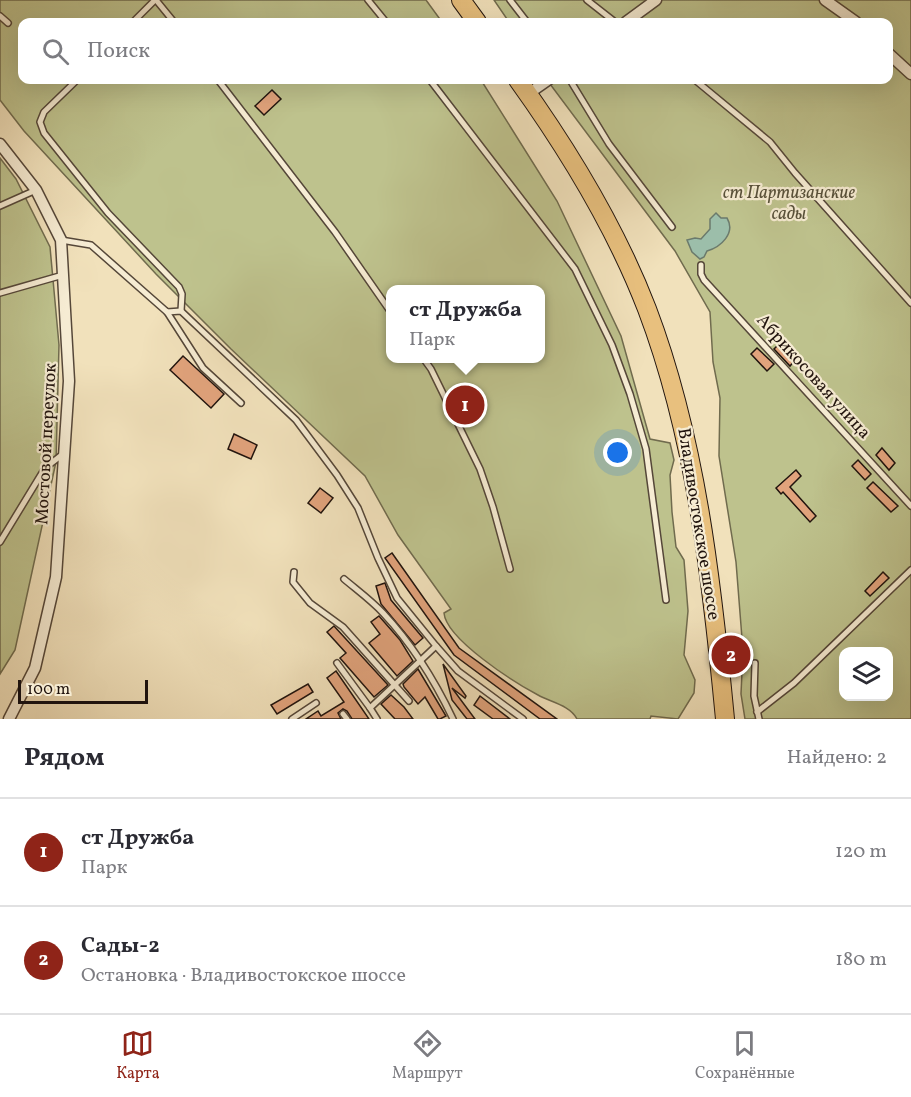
<!DOCTYPE html>
<html lang="ru">
<meta charset="utf-8">
<style>
body{margin:0;font-family:Vollkorn,serif;background:#f7f7f7;color:#2b2b33}
.controls{position:absolute;right:18px;bottom:18px;display:grid;overflow:hidden;border-radius:12px;box-shadow:0 6px 24px #0002}
.controls button{width:54px;height:54px;display:grid;place-items:center;padding:0;border:0;border-bottom:2px solid #e1e1e2;background:#fff;color:#2b2b33;font:30px sans-serif}
.scale{position:absolute;left:18px;bottom:15px;width:130px;box-sizing:border-box;padding-left:6px;border:3px solid #21140e;border-top:0;font-size:16px;line-height:21px;white-space:nowrap;color:#21140e;-webkit-text-stroke:4px #f6ecd3;paint-order:stroke}
.you{position:absolute;left:618px;top:453px;width:21px;height:21px;margin:-15px;border:4px solid #fff;border-radius:50%;background:#1a73e8;box-shadow:0 0 0 9px #1a73e833}
.badge{display:grid;place-items:center;width:39px;height:39px;border-radius:50%;background:#8f2418;color:#fff;font-size:20px;font-weight:700}
.pin{position:absolute;translate:-50% -50%;border:3px solid #fff;box-shadow:0 2px 6px #0006}
.popup{position:absolute;left:386px;top:285px;width:159px;height:78px;box-sizing:border-box;display:grid;place-content:center;border-radius:12px;background:#fff;filter:drop-shadow(0 2px 4px #0005);font-size:20px;white-space:nowrap;color:#7c7c81}
.popup b{font-size:22px;color:#2b2b33}
.popup::after{content:'';position:absolute;left:50%;top:100%;margin-left:-12px;border:12px solid transparent;border-top-color:#fff}
.list{margin:0;padding:0;list-style:none}
h2{display:flex;justify-content:space-between;align-items:center;height:78px;margin:0;padding:0 24px;font-size:26px}
h2 small{font-size:20px;font-weight:400;color:#7c7c81}
.list li{display:grid;grid-template-columns:39px 1fr auto;gap:18px;align-items:center;box-sizing:border-box;height:108px;padding:0 24px;border-top:2px solid #e1e1e2}
.list b{display:block;font-size:22px;white-space:nowrap}
.list p{margin:0;font-size:20px;white-space:nowrap;color:#7c7c81}
.list em{font-size:20px;font-style:normal;color:#7c7c81}
.icon{flex:none;width:33px;height:33px;fill:none;stroke:currentColor;stroke-width:2;stroke-linecap:round;stroke-linejoin:round}
.map{position:relative;flex:none;width:911px;height:719px;overflow:hidden}
.search{position:absolute;background:#fff;box-shadow:0 6px 24px #0002;left:18px;right:18px;top:18px;height:66px;display:flex;align-items:center;gap:15px;box-sizing:border-box;padding:0 21px;border-radius:12px;color:#7c7c81;font-size:22px}
.sheet{height:294px;background:#fff}
nav{display:flex;justify-content:space-around;align-items:center;box-sizing:border-box;height:84px;border-top:2px solid #e1e1e2;background:#fff;font-size:16px;color:#7c7c81}
nav a{display:grid;justify-items:center;gap:3px}
nav .on{color:#8f2418}
.map>svg:first-child{display:block}
.green{fill:#bec28d;stroke:#706b4e;stroke-width:1.5;fill-rule:evenodd}
.water{fill:#9cbeaa;stroke:#6b7a6c;stroke-width:1.5}
.building{fill:#e1a37c;stroke:#21140e;stroke-width:1.5}
.lines{fill:none;stroke-linecap:round;stroke-linejoin:round}
.service-casing{stroke:#554739;stroke-width:8}
.minor-casing{stroke:#554739;stroke-width:13}
.trunk-casing{stroke:#21140e;stroke-width:20}
.service{stroke:#f6ecd3;stroke-width:5}
.minor{stroke:#f6ecd3;stroke-width:10}
.trunk{stroke:#e8c07e;stroke-width:18}
.labels{text-anchor:middle;dominant-baseline:central;stroke-width:4.5;stroke-linejoin:round;paint-order:stroke}
.park-label{font-size:18px;font-style:italic;fill:#58513a;stroke:#f6ecd3}
.street-label{font-size:18px;fill:#21140e;stroke:#f6ecd3}
</style>
<div class="map">
<svg width="911" height="719" viewBox="0 0 911 719">
<rect width="100%" height="100%" fill="#f1e1bb"/>
<filter id="stains"><feTurbulence type="fractalNoise" baseFrequency=".00333" numOctaves="4"/><feColorMatrix values="0 0 0 0 .2 0 0 0 0 .09 0 0 0 0 .02 0 0 0 .5 -.17"/></filter>
<radialGradient id="worn" r=".72"><stop offset=".6" stop-color="#630" stop-opacity="0"/><stop offset="1" stop-color="#630" stop-opacity=".3"/></radialGradient>
<g class="green">
<path d="M0,0H426L442,22H22V80H481L557,201L621,336L650,439L670,443L674,460L670,475L672,512L676,547L684,560L688,611L684,655L695,680L694,693L678,719L651,716L650,719H577C570,705 550,702 538,695C515,683 446,639 444,613L451,609L398,535L365,476L231,349L156,274L24,131L0,100ZM390,290H540V358H390Z"/>
<path d="M494,0H911V719H745L741,694L743,651L736,562L719,456L720,398L713,362L710,312L675,251L547,80H888V22H509ZM844,652H888V696H844Z"/>
<path d="M0,158L16,179L50,247L59,345L56,462L15,650L0,674Z"/>
</g>
<path class="water" d="M716,213L721,218H727C736,233 721,247 707,251L704,257L700,259L692,252L687,240L695,238L701,239L710,229V219Z"/>
<g class="building">
<path d="M272,90L281,99L264,115L255,106Z"/>
<path d="M780,343L795,360L790,366L774,349Z"/>
<path d="M757,348L774,364L767,371L751,354Z"/>
<path d="M183,356L224,394L211,408L170,370Z"/>
<path d="M234,434L257,445L251,459L228,449Z"/>
<path d="M882,448L895,463L889,470L876,455Z"/>
<path d="M858,460L871,474L865,480L852,466Z"/>
<path d="M796,470L801,476L790,487L816,516L810,522L783,492L781,494L776,488Z"/>
<path d="M873,482L898,506L891,512L867,488Z"/>
<path d="M320,488L333,498L321,513L308,503Z"/>
<path d="M392,553L459,648L557,719H540L454,655L385,558Z"/>
<path d="M883,572L889,578L870,596L865,591Z"/>
<path d="M385,583L391,600L423,638L415,645L381,604L376,586Z"/>
<path d="M379,616L400,640L413,661L397,676L369,643L380,634L371,622Z"/>
<path d="M334,626L388,685L374,697L340,658L346,653L327,632Z"/>
<path d="M443,664L466,696L465,698L452,688L475,719H467L452,700Z"/>
<path d="M418,669L446,716L440,719H438L425,697L418,704L404,687L403,684Z"/>
<path d="M336,671L369,719H352L347,711L343,709L338,713L341,719H306L318,711L321,716L344,702L327,678Z"/>
<path d="M308,684L313,692L277,714L271,705Z"/>
<path d="M391,695L404,707L413,719H395L381,704Z"/>
<path d="M480,696L510,719H493L474,705Z"/>
</g>
<g class="lines">
<defs>
<g id="service">
<path d="M156,0L174,22"/>
<path d="M368,0L386,22"/>
<path d="M510,0L527,22"/>
<path d="M587,0L615,22"/>
<path d="M0,16L8,23"/>
<path d="M133,22L155,0"/>
<path d="M77,80L44,112L40,122L44,133L108,213L179,287L182,294L181,311"/>
<path d="M218,80L335,232L390,311"/>
<path d="M430,80L575,269L612,345L630,394L646,449L666,600"/>
<path d="M570,80L609,144L672,227"/>
<path d="M695,80L770,142L795,173L911,303"/>
<path d="M0,206L36,190"/>
<path d="M61,240L91,245L167,312L181,311L296,420L337,475L358,508L378,558L397,598L436,646L458,671L523,719"/>
<path d="M701,265V274L704,280L911,506"/>
<path d="M0,293L63,275"/>
<path d="M167,312L203,368L241,403"/>
<path d="M423,358L431,369L480,469L493,507L510,569"/>
<path d="M0,542L45,468L63,454"/>
<path d="M294,572L293,582L310,603L343,627L409,701"/>
<path d="M344,579C357,590 372,601 383,613C412,644 435,681 453,719"/>
<path d="M337,663L370,708"/>
<path d="M755,663L754,696L759,719"/>
<path d="M757,712L794,683L911,570"/>
<path d="M343,714L347,719"/>
<path d="M292,719L316,703"/>
<path d="M377,719L370,708L436,646"/>
</g>
<g id="minor">
<path d="M825,0L856,22"/>
<path d="M626,22L656,0"/>
<path d="M888,53L911,74"/>
<path d="M528,94L548,80"/>
<path d="M0,144L36,190L61,240L69,381L56,577L35,668L9,719"/>
</g>
<g id="trunk">
<path d="M461,0L477,22"/>
<path d="M518,80C569,151 615,226 647,309C696,438 712,582 725,719"/>
</g>
</defs>
<use href="#service" class="service-casing"/>
<use href="#minor" class="minor-casing"/>
<use href="#trunk" class="trunk-casing"/>
<use href="#service" class="service"/>
<use href="#minor" class="minor"/>
<use href="#trunk" class="trunk"/>
</g>
<g class="labels">
<g class="park-label">
<text x="789" y="193">ст Партизанские<tspan x="789" dy="21">сады</tspan></text>
</g>
<g class="street-label">
<text transform="translate(813 377) rotate(48)">Абрикосовая улица</text>
<text transform="translate(47 444) rotate(-87)">Мостовой переулок</text>
<text transform="translate(698 524) rotate(81)">Владивостокское шоссе</text>
</g>
</g>
<rect width="100%" height="100%" filter="url(#stains)"/>
<rect width="100%" height="100%" fill="url(#worn)"/>
</svg>
<div class="controls">
<button><svg class="icon" aria-label="layers" viewBox="0 0 24 24"><path d="M12 4l9 5-9 5-9-5zM3 14l9 5 9-5"/></svg></button>
</div>
<div class="scale">100 m</div>
<div class="you"></div>
<div class="pin badge" style="left:465px;top:405px">1</div>
<div class="popup"><b>ст Дружба</b>Парк</div>
<div class="pin badge" style="left:731px;top:655px">2</div>
<div class="search"><svg class="icon" aria-label="search" viewBox="0 0 24 24"><circle cx="10" cy="10" r="6"/><path d="M15 15l6 6"/></svg>Поиск</div>
</div>
<section class="sheet">
<h2>Рядом<small>Найдено: 2</small></h2>
<ul class="list">
<li><span class="badge">1</span><div><b>ст Дружба</b><p>Парк</p></div><em>120 m</em></li>
<li><span class="badge">2</span><div><b>Сады-2</b><p>Остановка · Владивостокское шоссе</p></div><em>180 m</em></li>
</ul>
</section>
<nav>
<a class="on"><svg class="icon" aria-label="map" viewBox="0 0 24 24"><path d="M3 6l6-2 6 2 6-2v14l-6 2-6-2-6 2zM9 4v14M15 6v14"/></svg>Карта</a>
<a><svg class="icon" aria-label="directions" viewBox="0 0 24 24"><path d="M12 3l9 9-9 9-9-9zM9 14v-3h6M13 9l2 2-2 2"/></svg>Маршрут</a>
<a><svg class="icon" aria-label="saved" viewBox="0 0 24 24"><path d="M7 4h10v16l-5-4-5 4z"/></svg>Сохранённые</a>
</nav>
